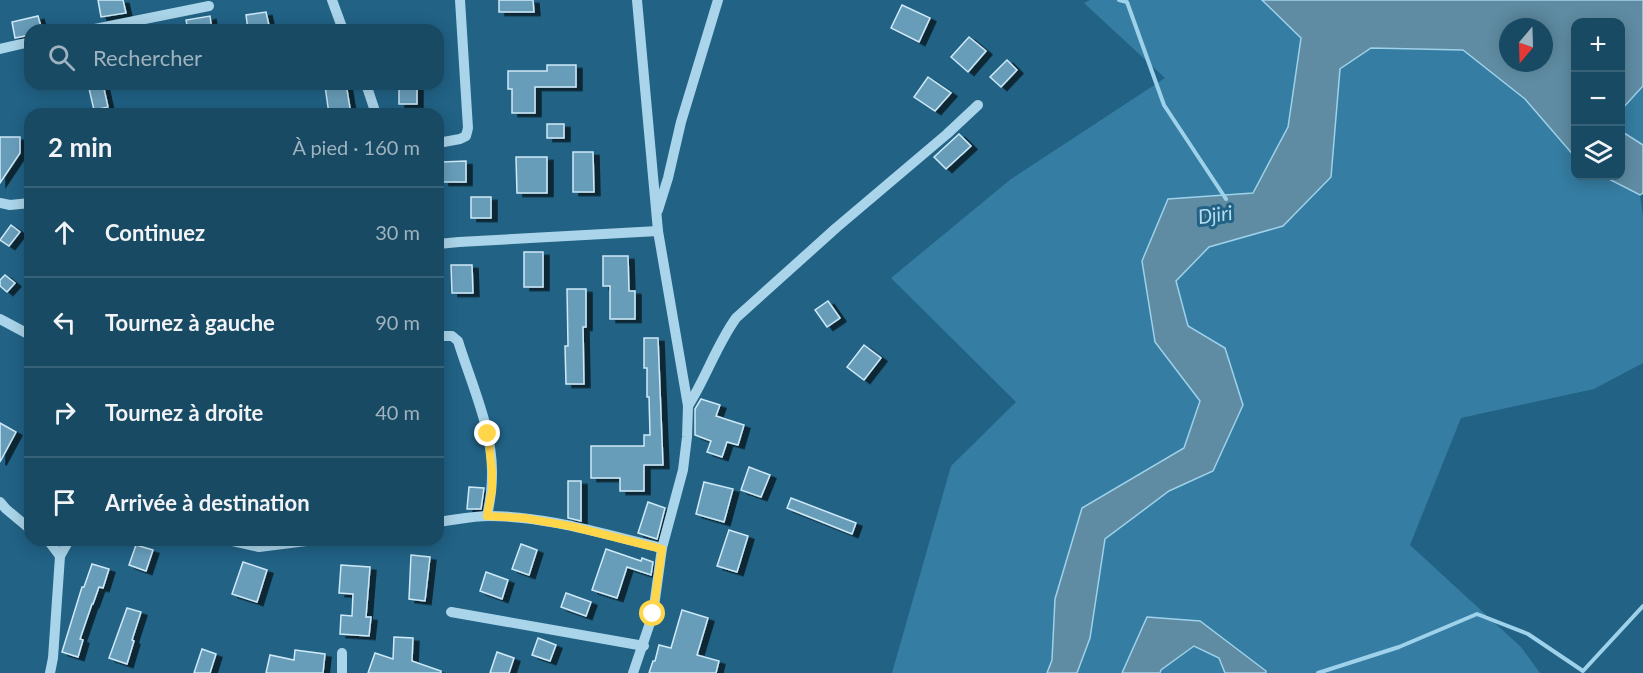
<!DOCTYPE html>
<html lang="fr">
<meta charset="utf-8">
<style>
body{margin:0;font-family:Lato,sans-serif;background:#26546d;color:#f1f3f6}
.controls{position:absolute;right:18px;top:18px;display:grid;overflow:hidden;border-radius:12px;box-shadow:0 3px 15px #0003}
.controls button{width:54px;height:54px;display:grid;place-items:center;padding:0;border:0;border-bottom:2px solid #376278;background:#194a64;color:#f1f3f6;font:30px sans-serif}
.compass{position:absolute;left:1499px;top:18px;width:54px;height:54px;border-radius:50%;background:#194a64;box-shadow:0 3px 15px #0003;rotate:199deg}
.stop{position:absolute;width:18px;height:18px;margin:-14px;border:4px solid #ffd54a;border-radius:50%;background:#fff}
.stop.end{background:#ffd54a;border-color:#fff;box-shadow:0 2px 6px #0008}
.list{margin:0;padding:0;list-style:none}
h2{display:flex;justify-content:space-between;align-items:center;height:78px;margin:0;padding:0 24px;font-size:26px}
h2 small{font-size:20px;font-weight:400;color:#9fb3bf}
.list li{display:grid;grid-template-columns:39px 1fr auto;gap:18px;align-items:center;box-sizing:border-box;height:90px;padding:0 24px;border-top:2px solid #376278}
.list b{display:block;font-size:22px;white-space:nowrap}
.list em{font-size:20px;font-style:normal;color:#9fb3bf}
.icon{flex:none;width:33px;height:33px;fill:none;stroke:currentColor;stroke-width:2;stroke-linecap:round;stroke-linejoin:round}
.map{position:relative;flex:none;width:1643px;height:673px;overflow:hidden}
.search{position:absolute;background:#194a64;box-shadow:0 3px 15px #0003;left:24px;top:24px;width:420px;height:66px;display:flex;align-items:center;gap:15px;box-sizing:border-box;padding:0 21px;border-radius:18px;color:#9fb3bf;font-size:22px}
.panel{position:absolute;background:#194a64;box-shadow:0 3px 15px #0003;left:24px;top:108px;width:420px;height:438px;border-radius:18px}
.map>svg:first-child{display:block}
.green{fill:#357da2}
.water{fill:#5f8ca3;stroke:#9ed1ea;stroke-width:1.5;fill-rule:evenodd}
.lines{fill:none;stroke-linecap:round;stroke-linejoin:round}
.stream{stroke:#9ed1ea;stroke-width:4}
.building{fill:#679dba;stroke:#cee9f7;stroke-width:1.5;filter:url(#shadow)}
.minor{stroke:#aad4e9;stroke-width:10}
.route{stroke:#ffd54a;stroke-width:8}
.labels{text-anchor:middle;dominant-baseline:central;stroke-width:6;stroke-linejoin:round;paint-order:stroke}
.water-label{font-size:20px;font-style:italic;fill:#b5ddf0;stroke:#216285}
</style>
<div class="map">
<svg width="1643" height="673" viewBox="0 0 1643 673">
<defs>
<filter id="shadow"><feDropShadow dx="6" dy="3.5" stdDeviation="0" flood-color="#0009"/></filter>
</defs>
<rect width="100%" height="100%" fill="#216285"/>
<g class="green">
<path d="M1090,0H1262L1301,38L1288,127L1253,193L1168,199L1142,261L1155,342L1200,400L1184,448L1082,508L1055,599L1052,660L1047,673H892L951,466L1016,402L891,278L1011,179L1165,78L1084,3Z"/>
<path d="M1371,48L1463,50L1525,99L1575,157L1576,176H1603L1640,195L1643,216V363L1594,389L1461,418L1410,545L1521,647L1540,673H1266V671L1200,621L1148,617L1122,673H1077L1090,638L1105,539L1169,491L1213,471L1225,348L1188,326L1176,281L1209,247L1283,226L1331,177L1340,70Z"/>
<path d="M1643,86V145L1621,131L1620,110Z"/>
<path d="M1194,646L1219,658L1225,673H1160L1161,670Z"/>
</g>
<g class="water">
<path d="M1262,0H1643V86L1621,110L1620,22H1576L1575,157L1525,99L1463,50L1371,48L1340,69L1331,177L1283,226L1209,247L1176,281L1188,326L1225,348L1243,405L1213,471L1169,491L1105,539L1090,638L1077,673H1047L1052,660L1055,599L1082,508L1184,448L1200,401L1155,342L1142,261L1168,199L1253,193L1288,127L1301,38ZM1508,27H1544V63H1508Z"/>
<path d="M1621,131L1643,145V193L1640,195L1603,176H1620Z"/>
<path d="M1147,617L1200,621L1266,671V673H1225L1219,658L1194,646L1161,670L1160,673H1122Z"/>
</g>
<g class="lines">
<g class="stream">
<path d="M1119,0L1127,2L1164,105L1226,199"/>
<path d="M1318,673L1399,647L1477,614L1528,634L1583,671L1643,606"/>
</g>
</g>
<g class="building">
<path d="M98,0H123L126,13L101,17Z"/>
<path d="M499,0H533L534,12H499Z"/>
<path d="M902,5L930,18L919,42L891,28Z"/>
<path d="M266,12L270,30H248L246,15Z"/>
<path d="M38,16L42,30H30V35L15,38L12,22Z"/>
<path d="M210,16L212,30H188L186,20Z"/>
<path d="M969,37L986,51L968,72L951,57Z"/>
<path d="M1007,60L1017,70L1001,87L990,77Z"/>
<path d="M547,65H576V87H535V113H512V89H508V71H547Z"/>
<path d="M928,77L951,93L935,111L914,97Z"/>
<path d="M88,84H103L108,107L94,110Z"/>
<path d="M338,84H346L351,114H329L325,86Z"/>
<rect x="399" y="84" width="18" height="20"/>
<rect x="547" y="124" width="17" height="14"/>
<path d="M959,134L971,146L946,169L934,157Z"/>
<path d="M0,137H20V153L0,183Z"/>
<path d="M573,152H593L594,192H573Z"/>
<path d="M516,157H547V193H517Z"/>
<path d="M466,161V182H443L442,162Z"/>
<rect x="471" y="197" width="20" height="21"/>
<path d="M11,225L20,232L9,246L0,240Z"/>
<rect x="524" y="252" width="19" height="35"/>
<path d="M603,256H628L629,291H635V319H610V286H603Z"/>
<path d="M451,265H472L473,293H452Z"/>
<path d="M5,275L15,283L7,292L0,286V280Z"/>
<path d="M567,289H586V327H583L584,384H566L565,346H568Z"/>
<path d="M828,301L840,318L827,327L815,310Z"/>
<path d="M644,338H658L663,465H644V491H620V478H591V446H644V435H650L649,397H647V368H644Z"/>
<path d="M864,345L881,358L864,380L847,367Z"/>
<path d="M701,399L720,405L716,416L744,425L738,445L727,442L722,457L707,452L711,441L695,435V409Z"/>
<path d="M0,423L16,432L0,462Z"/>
<path d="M749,467L770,475L761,497L741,490Z"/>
<path d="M568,481H581V521L568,518Z"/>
<path d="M704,482L733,489L724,522L696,514Z"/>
<path d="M469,487L484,488L481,509H467Z"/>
<path d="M791,498L856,523L852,534L787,508Z"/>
<path d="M648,502L665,508L657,539L638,533Z"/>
<path d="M729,530L748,536L737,572L717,566Z"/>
<path d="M521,544L537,550L529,575L512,569Z"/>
<path d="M136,545L153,550L146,571L129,565Z"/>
<path d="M606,549L641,561L642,558L653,562L651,575L627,567L617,598L592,590Z"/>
<path d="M411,555L430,557L425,601L409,599Z"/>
<path d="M243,562L267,570L257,602L232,594Z"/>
<path d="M92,564L109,569L103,588L99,587L93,604H92L80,639L83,640L78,657L62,652L82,587H84Z"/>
<path d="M341,565L370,567L366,617H371L369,636L340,634L341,615L352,616L353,594L339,593Z"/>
<path d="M486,572L508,580L502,599L480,591Z"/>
<path d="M566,593L591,602L586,616L561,607Z"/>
<path d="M127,608L141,612L132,640L134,641L127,664L109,658Z"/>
<path d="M682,610L708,618L697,655L719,661L716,673H649L653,661H655L659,645L671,648Z"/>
<path d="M394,637L413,638L412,661L441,671V673H368L375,653L393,659Z"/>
<path d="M538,638L556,645L550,661L532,655Z"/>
<path d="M202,649L216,654L210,673H194Z"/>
<path d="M295,650L325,654L323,673H266L270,655L294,660Z"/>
<path d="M497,652L514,658L509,673H490Z"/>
</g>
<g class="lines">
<g class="minor">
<path d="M332,0L343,30"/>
<path d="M90,30L209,6"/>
<path d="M0,49L30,42"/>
<path d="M366,84L376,114"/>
<path d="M438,143L460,139L466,136L468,128L460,0"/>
<path d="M0,203L10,205L30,203"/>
<path d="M658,210L668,178L681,122L718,0"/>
<path d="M438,244L459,242L658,231"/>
<path d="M0,319L30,335"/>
<path d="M438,336H452L458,341C471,383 493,430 492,475C492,489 490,502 487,516"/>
<path d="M688,406C706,378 716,346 736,318L836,228L947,134L978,105"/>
<path d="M0,502L6,509L30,529"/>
<path d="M438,522C455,520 472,516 489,516C547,516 606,535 662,548"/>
<path d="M48,540L60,556"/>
<path d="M228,540L259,547L314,540"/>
<path d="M451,612L644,646"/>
<path d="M50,673L53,658L60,556L69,540"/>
<path d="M342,673V653"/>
<path d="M633,673L653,614L662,548L683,470L687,437L688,406L658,231L637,0"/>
</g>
</g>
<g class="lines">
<path class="route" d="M488,434L492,472V490L487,516L524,518L570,526L662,549L653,614"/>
</g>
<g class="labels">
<g class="water-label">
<text transform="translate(1215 214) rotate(-8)">Djiri</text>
</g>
</g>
</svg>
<div class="controls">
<button>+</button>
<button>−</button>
<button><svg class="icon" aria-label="layers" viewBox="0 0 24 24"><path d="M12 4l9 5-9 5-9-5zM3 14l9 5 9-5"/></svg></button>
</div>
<svg class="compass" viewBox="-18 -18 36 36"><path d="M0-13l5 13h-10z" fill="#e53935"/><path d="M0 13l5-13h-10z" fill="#9fb3bf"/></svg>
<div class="stop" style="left:653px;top:614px"></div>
<div class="stop end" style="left:488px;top:434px"></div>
<div class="search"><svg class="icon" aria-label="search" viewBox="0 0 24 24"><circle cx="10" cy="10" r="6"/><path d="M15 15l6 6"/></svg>Rechercher</div>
<section class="panel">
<h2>2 min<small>À pied · 160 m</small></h2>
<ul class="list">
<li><svg class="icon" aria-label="ahead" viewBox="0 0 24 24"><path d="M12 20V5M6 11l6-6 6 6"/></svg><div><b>Continuez</b></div><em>30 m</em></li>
<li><svg class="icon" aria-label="left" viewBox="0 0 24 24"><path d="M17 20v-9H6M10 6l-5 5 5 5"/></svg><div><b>Tournez à gauche</b></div><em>90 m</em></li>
<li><svg class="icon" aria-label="right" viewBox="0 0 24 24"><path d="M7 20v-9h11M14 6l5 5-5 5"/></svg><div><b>Tournez à droite</b></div><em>40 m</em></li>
<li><svg class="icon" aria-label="arrive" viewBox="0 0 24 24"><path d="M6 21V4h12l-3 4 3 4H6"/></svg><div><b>Arrivée à destination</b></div></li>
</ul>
</section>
</div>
